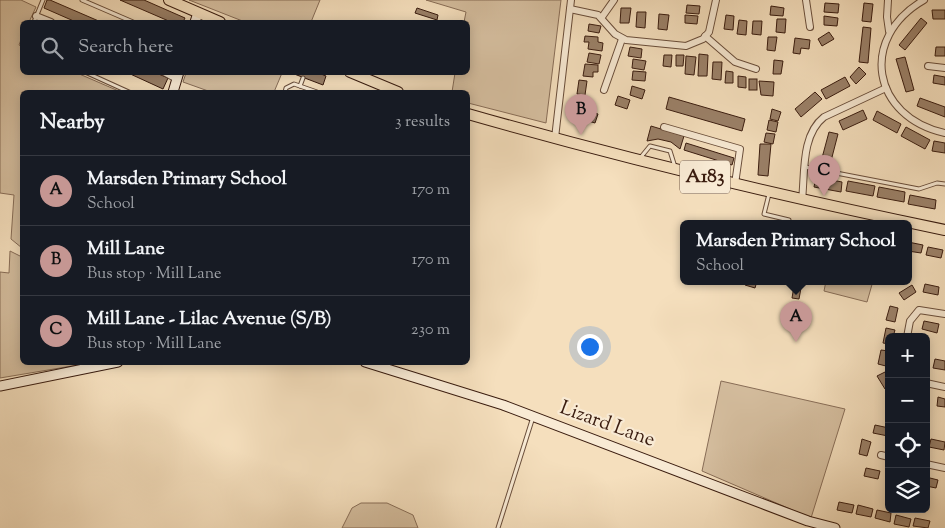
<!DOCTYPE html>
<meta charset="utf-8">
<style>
body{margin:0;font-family:"Sorts Mill Goudy",serif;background:#242831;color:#f1f3f6}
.controls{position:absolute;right:15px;bottom:15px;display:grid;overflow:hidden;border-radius:8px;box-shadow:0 2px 12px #0003}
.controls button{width:45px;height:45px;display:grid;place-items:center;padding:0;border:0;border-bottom:1px solid #363941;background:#171b24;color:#f1f3f6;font:25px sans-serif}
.you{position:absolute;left:589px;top:346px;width:18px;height:18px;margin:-12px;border:4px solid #fff;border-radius:50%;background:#1a73e8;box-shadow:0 0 0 8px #1a73e833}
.badge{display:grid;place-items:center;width:32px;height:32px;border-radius:50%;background:#c59692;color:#111;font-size:16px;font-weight:700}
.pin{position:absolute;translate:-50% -41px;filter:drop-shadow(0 1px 2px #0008)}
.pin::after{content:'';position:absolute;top:26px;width:18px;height:15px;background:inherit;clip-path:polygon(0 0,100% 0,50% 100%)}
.popup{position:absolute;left:680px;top:220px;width:232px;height:65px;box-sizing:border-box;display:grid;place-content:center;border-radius:8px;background:#171b24;filter:drop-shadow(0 1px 4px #0005);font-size:16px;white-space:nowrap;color:#9ea1a6}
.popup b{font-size:19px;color:#f1f3f6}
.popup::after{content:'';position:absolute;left:50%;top:100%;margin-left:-10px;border:10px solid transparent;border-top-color:#171b24}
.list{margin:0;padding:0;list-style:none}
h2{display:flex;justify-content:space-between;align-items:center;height:65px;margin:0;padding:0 20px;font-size:21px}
h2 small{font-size:16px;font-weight:400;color:#9ea1a6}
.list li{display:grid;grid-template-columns:32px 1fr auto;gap:15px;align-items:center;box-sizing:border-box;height:70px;padding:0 20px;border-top:1px solid #363941}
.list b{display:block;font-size:19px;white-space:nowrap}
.list p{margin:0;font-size:16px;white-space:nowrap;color:#9ea1a6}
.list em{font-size:16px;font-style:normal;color:#9ea1a6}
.icon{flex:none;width:28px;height:28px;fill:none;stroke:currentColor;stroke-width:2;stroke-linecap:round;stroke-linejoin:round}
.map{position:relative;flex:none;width:945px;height:528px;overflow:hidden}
.search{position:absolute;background:#171b24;box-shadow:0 2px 12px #0003;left:20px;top:20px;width:450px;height:55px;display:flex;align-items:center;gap:12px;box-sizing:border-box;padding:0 18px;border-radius:8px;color:#9ea1a6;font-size:19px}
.panel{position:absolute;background:#171b24;box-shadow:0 2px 12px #0003;left:20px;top:90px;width:450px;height:275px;border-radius:8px}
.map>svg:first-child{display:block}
.green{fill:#d5be9f;stroke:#886d57}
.building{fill:#9b8169;stroke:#3a1c0f}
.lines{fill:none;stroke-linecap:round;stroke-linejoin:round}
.lane-casing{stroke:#694d3a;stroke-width:5}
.street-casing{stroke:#694d3a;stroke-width:8}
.secondary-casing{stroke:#3a1c0f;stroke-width:11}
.primary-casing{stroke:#3a1c0f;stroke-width:12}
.lane{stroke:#f8ead4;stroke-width:3}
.street{stroke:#f8ead4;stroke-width:6}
.secondary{stroke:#f8ead4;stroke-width:9}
.primary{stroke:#f5dfbd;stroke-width:10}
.labels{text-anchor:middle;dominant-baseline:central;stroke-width:4.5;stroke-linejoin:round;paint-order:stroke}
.shield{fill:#f8ead4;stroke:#735a4a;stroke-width:1}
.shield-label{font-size:19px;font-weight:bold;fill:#3a1c0f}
.street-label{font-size:20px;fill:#3a1c0f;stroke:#f8ead4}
</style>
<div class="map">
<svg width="945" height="528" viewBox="0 0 945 528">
<rect width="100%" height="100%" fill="#f5dfbd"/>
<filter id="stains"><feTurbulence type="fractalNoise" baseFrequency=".004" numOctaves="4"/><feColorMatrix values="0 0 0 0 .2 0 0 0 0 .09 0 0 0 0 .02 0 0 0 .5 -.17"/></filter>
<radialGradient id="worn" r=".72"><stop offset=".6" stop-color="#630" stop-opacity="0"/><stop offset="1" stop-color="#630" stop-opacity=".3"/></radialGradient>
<g class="green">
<path d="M0,0H21L36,7L29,22H22V37L19,45L22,47V72L77,73L121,92H22V248L11,239L14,195L0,193Z"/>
<path d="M189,0H320L311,22H245Z"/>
<path d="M426,0H561L546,123L468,103V92H452L455,73L468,72V22H464L466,12Z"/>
<path d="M186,73V72L282,73L274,92H211L183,82Z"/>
<path d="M10,251L22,257V362L90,363L0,378V272L9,273Z"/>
<path d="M826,281H873L867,302L824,291Z"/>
<path d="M721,381L845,409L811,518L702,471Z"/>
<path d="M361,503H387L413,515L418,528H342L352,508Z"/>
</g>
<g class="building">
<path d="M47,0H50L101,22H76L44,8Z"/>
<path d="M120,0H144L185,18L183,22H171Z"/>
<path d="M825,3L839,4L838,13L824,12Z"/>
<path d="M864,3L873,4L871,22L862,21Z"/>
<path d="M687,5L700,6L699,14L686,13Z"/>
<path d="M771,6L784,8L783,16L770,15Z"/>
<path d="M417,8L438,15L437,20L415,13Z"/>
<path d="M621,8H631L629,23H620Z"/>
<path d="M932,10H945V19H933Z"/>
<path d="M637,12H646L645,28L636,27Z"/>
<path d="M659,14L669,15L667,30L658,29Z"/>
<path d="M685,15L698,16L697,24L685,23Z"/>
<path d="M726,15L734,16L733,30L724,29Z"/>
<path d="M824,16L838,18L837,26L824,25Z"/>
<path d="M921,18L927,23L905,50L899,45Z"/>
<path d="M777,19H786L785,33L776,32Z"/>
<path d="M739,20L747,21L746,35L737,34Z"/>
<path d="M753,21H762L761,35L752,34Z"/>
<path d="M589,24L601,26L599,33L588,31Z"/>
<path d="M863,27L871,28L868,63L859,62Z"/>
<path d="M829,32L834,39L822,46L818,39Z"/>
<path d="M585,36L598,37V42L603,43L602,51L588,49L589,42H584Z"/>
<path d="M768,37H777L775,51L767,50Z"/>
<path d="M795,38L810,40L809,49L801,48L800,54L793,53Z"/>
<path d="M630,47L642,49L641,58L628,56Z"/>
<path d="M936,47H945V56H935Z"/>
<path d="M589,53L601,55L599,64L587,62Z"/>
<path d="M699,54L708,55L707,76H698Z"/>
<path d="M664,55H672L671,67L663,66Z"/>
<path d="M676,55H684L683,66H676Z"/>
<path d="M686,56L696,57L694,75L685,74Z"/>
<path d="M905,57L914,90L906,92L896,59Z"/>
<path d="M633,59L646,61L644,70L632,68Z"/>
<path d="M774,60L783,61L781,74H773Z"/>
<path d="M713,62H722L721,80L712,79Z"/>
<path d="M585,64L598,65V72H593V77L583,76Z"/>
<path d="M859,67L866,74L856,84L850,77Z"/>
<path d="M633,71L646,72L645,81L632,80Z"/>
<path d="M726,71L733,72V83H725Z"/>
<path d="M126,72H154L168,78L163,89Z"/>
<path d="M289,72H316L326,76L323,85Z"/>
<path d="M934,75L945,77V85L933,83Z"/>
<path d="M738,76L746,77V88L738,87Z"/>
<path d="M845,77L850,86L826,99L821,90Z"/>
<rect x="749" y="79" width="8" height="11"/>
<path d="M579,80L587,81L585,95L577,94Z"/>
<path d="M759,81L774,82L773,96L761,95Z"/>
<path d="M632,86L645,90L642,99L630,95Z"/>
<path d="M815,92L822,99L801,117L795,109Z"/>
<path d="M618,96L630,100L627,109L615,105Z"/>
<path d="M669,97L745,119L742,131L666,109Z"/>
<path d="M920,98L945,107V117L917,106Z"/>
<path d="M578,108L598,114L595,123L575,117Z"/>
<path d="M772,109L781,112L778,121L770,119Z"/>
<path d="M863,110L867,119L843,130L839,121Z"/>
<path d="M877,111L901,124L897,133L873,120Z"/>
<path d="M769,120L778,122L776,132L767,130Z"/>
<path d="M651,126L684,136L680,149L671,142L658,139L647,141Z"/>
<path d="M906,127L930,140L925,149L901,136Z"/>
<path d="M829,132L838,134L831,161L822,158Z"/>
<path d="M766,133L775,134L773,144L764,142Z"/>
<path d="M934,141L945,143V153L932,151Z"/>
<path d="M686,143L734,158L732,165L684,150Z"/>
<path d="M760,144H771L768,176L758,175Z"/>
<path d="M816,177L842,182L841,192L814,187Z"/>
<path d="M848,181L875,186L873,196L846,191Z"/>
<path d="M879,187L905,192L904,202L877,197Z"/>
<path d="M910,195L936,200L935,209L908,204Z"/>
<path d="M908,242L923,245L921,253L908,251Z"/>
<path d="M928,247L943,250L941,258L926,255Z"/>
<path d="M746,281H757L755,288L745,285Z"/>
<path d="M925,284L939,287L938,295L923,292Z"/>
<path d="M912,285L916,292L904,300L899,293Z"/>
<path d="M794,286L801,288L799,299L792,298Z"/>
<path d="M890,306L898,308L895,322L886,320Z"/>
<path d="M924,321L939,324L937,333L922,329Z"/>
<path d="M886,328L895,330L893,337H889V344L883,343Z"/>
<path d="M881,350L889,351L886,366L878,364Z"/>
<path d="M935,359L945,361V370L933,368Z"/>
<path d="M885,372L889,379V387L885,389L877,376Z"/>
<path d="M938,397L945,399V407L937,406Z"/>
<path d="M875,425L889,428L888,436L873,433Z"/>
<path d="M862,439L871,442L867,456L859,454Z"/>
<path d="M931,439L945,442L944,450L929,447Z"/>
<path d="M866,468L880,471L878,479L864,476Z"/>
<path d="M926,477L938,480L936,488L926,486Z"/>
<path d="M839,502L854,505L852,513L837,510Z"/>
<path d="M858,505L873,509L871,517L856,514Z"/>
<path d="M877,510L891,513L890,522L875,518Z"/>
<path d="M896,515L911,519L909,527L894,524Z"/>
<path d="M915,518L930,521L928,528L913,526Z"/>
</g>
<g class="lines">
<defs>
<g id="lane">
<path d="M82,0L133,22"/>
<path d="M34,22L43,0"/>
<path d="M85,72L129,92"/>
<path d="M300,86L303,78"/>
<path d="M285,92L286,88L294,84L317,92"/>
<path d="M641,157L650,146L670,151L675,167"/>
<path d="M805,167L919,189L937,183L945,184"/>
<path d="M769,194L764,214L789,220"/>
<path d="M498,528L533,417"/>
</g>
<g id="street">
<path d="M806,0L810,27"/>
<path d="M888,0L887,17L889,31"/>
<path d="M924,0C858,38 872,117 945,133"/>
<path d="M570,9L598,15L615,34L626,40L686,46L703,39L709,32L716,0"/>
<path d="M36,16L51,22"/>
<path d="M602,17L614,0"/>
<path d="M705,36L735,62L756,69"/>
<path d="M928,66L945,68"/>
<path d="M164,72L177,79"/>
<path d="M604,90L622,39"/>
<path d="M664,127L740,149L735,184"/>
<path d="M555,138L571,0"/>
<path d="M802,200C805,173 801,135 824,117L886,88"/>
<path d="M907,337L910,321L919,310L945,314"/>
<path d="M926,383L945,387"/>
<path d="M881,455L889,457"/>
<path d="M926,464L945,468"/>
</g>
<g id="secondary">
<path d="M195,22L198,13"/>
<path d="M173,92L179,72"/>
<path d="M365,362L503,405L808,521L835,528"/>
<path d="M0,386L118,362"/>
</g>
<g id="primary">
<path d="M169,0L220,22"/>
<path d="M350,72L398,92"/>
<path d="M468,114C625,159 785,197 945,230"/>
</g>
</defs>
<use href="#lane" class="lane-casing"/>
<use href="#street" class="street-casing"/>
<use href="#secondary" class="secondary-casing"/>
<use href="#primary" class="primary-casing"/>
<use href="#lane" class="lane"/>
<use href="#street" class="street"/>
<use href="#secondary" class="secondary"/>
<use href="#primary" class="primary"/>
</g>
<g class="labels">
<rect class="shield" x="680" y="160.5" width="50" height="33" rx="4"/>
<g class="shield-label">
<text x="705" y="177">A183</text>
</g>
<g class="street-label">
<text transform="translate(607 425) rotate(20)">Lizard Lane</text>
</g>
</g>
<rect width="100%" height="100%" filter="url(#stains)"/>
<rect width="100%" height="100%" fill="url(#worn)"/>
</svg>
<div class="controls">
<button>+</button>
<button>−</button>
<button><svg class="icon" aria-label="locate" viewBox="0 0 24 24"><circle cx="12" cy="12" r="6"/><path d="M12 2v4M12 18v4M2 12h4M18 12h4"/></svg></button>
<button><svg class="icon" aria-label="layers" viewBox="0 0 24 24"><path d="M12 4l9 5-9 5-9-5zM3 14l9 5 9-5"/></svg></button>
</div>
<div class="you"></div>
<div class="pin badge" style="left:796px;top:342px">A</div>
<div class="popup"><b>Marsden Primary School</b>School</div>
<div class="pin badge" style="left:581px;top:135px">B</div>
<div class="pin badge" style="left:824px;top:196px">C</div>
<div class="search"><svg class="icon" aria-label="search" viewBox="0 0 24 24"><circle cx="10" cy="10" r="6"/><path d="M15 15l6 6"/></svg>Search here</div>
<section class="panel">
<h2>Nearby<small>3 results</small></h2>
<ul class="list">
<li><span class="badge">A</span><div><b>Marsden Primary School</b><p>School</p></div><em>170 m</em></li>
<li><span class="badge">B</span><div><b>Mill Lane</b><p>Bus stop · Mill Lane</p></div><em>170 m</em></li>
<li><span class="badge">C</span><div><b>Mill Lane - Lilac Avenue (S/B)</b><p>Bus stop · Mill Lane</p></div><em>230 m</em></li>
</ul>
</section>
</div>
